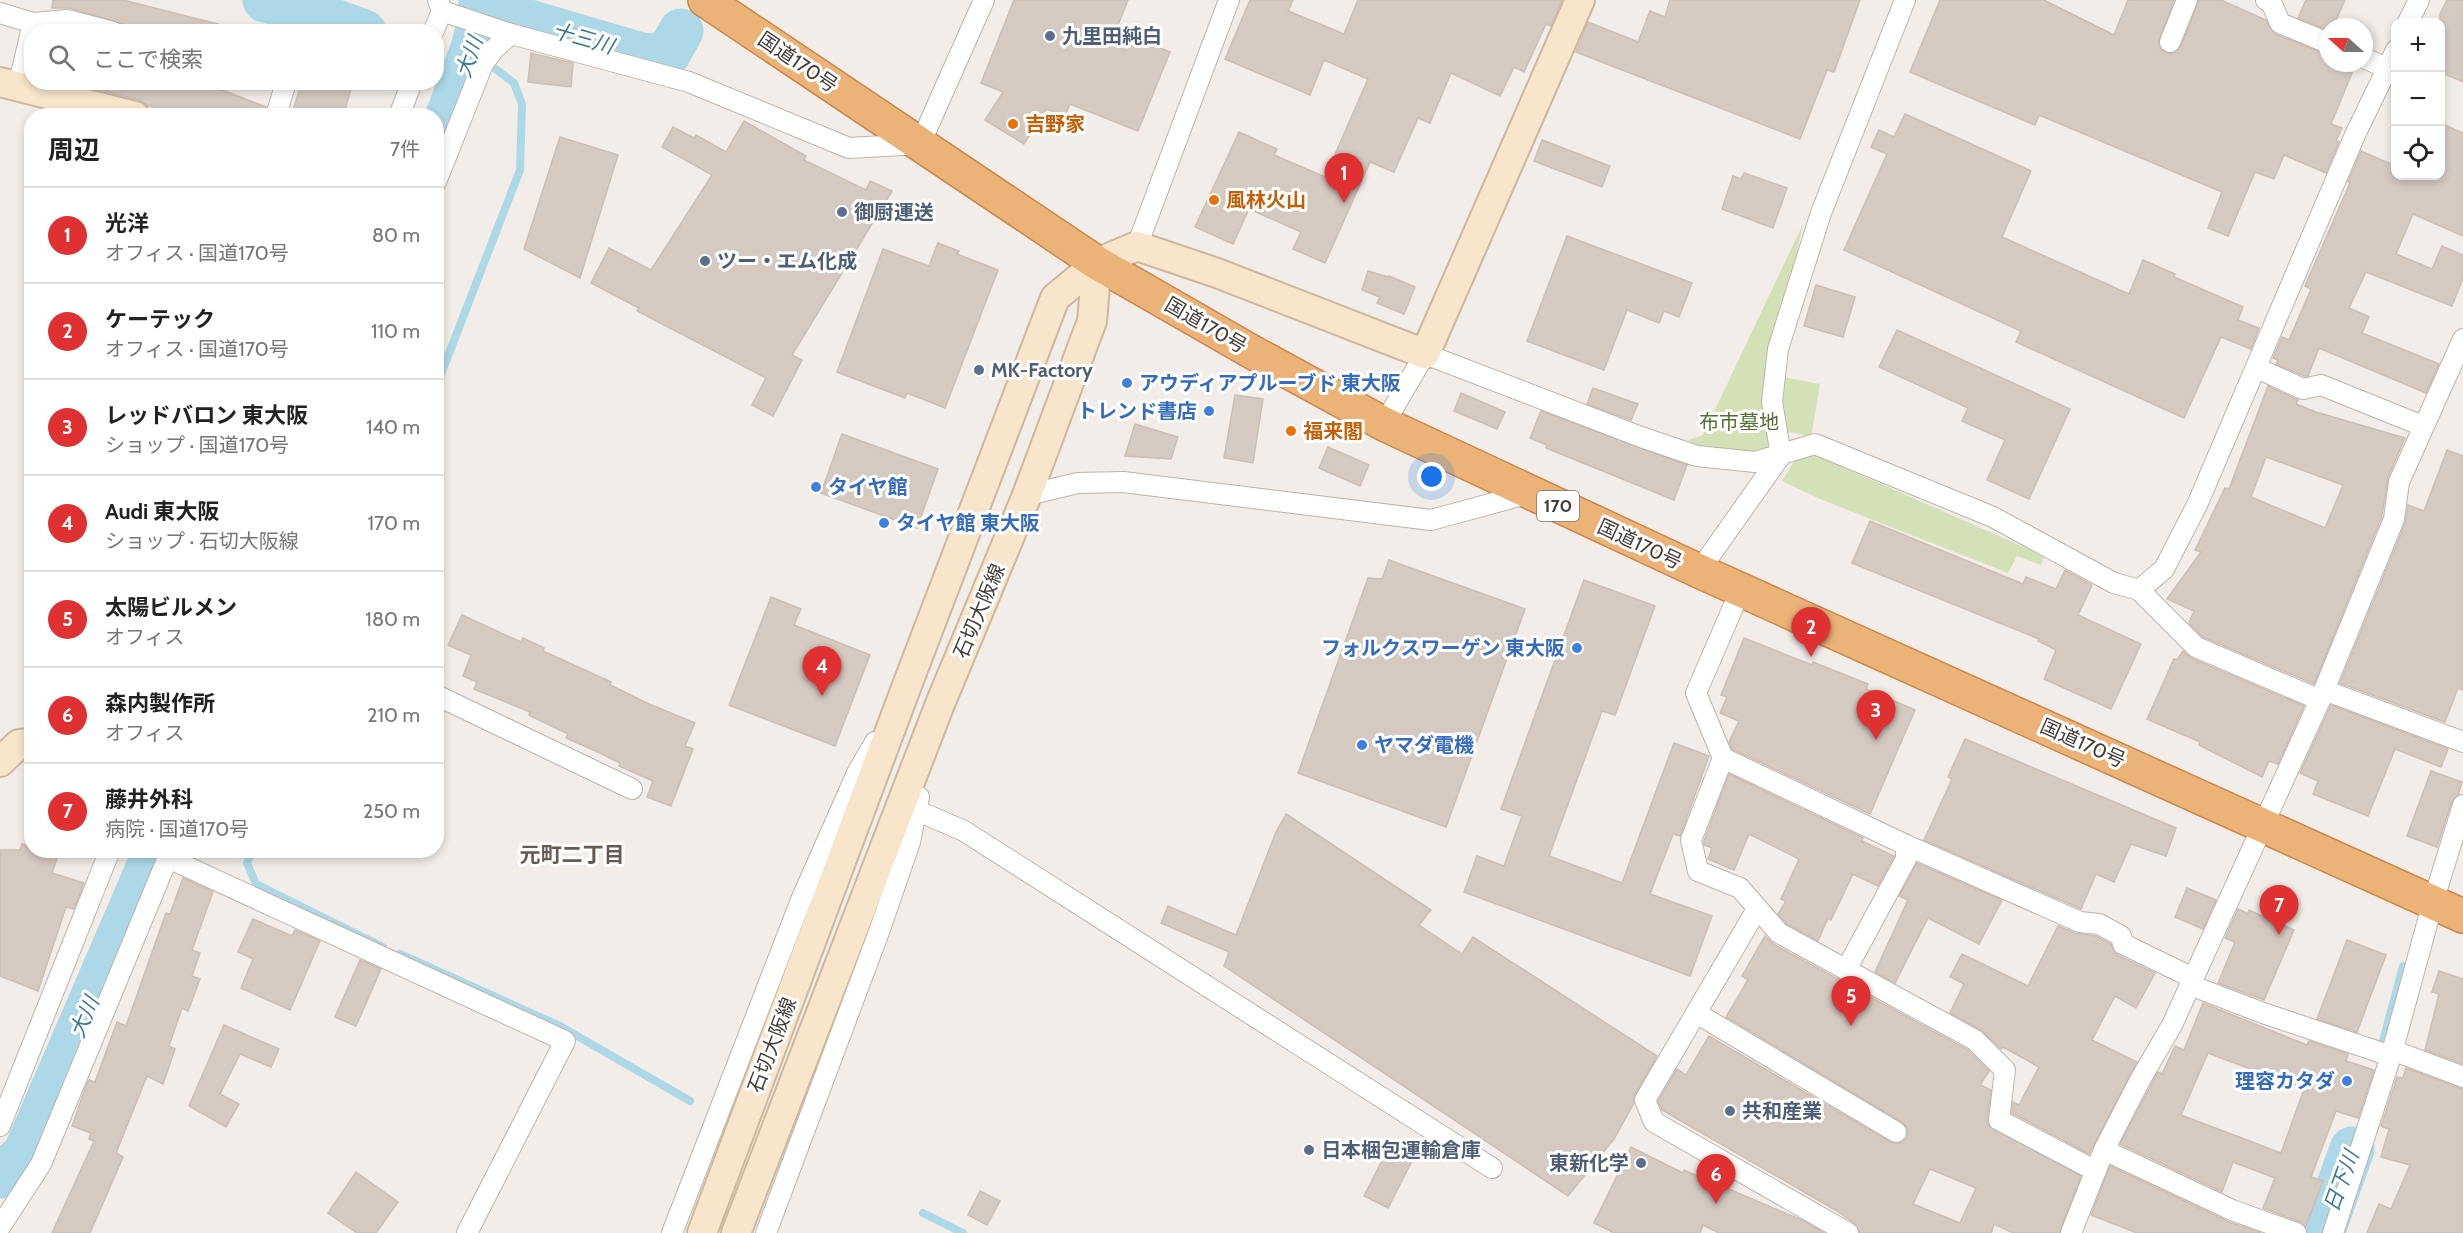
<!DOCTYPE html>
<html lang="ja">
<meta charset="utf-8">
<style>
body{margin:0;font-family:Cabin,"Noto Sans JP",sans-serif;background:#f2f2f2;color:#222}
.controls{position:absolute;right:18px;top:18px;display:grid;overflow:hidden;border-radius:12px;box-shadow:0 3px 9px #0003}
.controls button{width:54px;height:54px;display:grid;place-items:center;padding:0;border:0;border-bottom:2px solid #e0e0e0;background:#fff;color:#222;font:30px sans-serif}
.compass{position:absolute;left:2319px;top:18px;width:54px;height:54px;border-radius:50%;background:#fff;box-shadow:0 3px 9px #0003;rotate:291deg}
.you{position:absolute;left:1432px;top:477px;width:21px;height:21px;margin:-15px;border:4px solid #fff;border-radius:50%;background:#1a73e8;box-shadow:0 0 0 9px #1a73e833}
.badge{display:grid;place-items:center;width:39px;height:39px;border-radius:50%;background:#e03132;color:#fff;font-size:20px;font-weight:700}
.pin{position:absolute;translate:-50% -50px;filter:drop-shadow(0 2px 3px #0008)}
.pin::after{content:'';position:absolute;top:32px;width:21px;height:18px;background:inherit;clip-path:polygon(0 0,100% 0,50% 100%)}
.list{margin:0;padding:0;list-style:none}
h2{display:flex;justify-content:space-between;align-items:center;height:78px;margin:0;padding:0 24px;font-size:26px}
h2 small{font-size:20px;font-weight:400;color:#767676}
.list li{display:grid;grid-template-columns:39px 1fr auto;gap:18px;align-items:center;box-sizing:border-box;height:96px;padding:0 24px;border-top:2px solid #e0e0e0}
.list b{display:block;font-size:22px;white-space:nowrap}
.list p{margin:0;font-size:20px;white-space:nowrap;color:#767676}
.list em{font-size:20px;font-style:normal;color:#767676}
.icon{flex:none;width:33px;height:33px;fill:none;stroke:currentColor;stroke-width:2;stroke-linecap:round;stroke-linejoin:round}
.map{position:relative;flex:none;width:2463px;height:1233px;overflow:hidden}
.search{position:absolute;background:#fff;box-shadow:0 3px 9px #0003;left:24px;top:24px;width:420px;height:66px;display:flex;align-items:center;gap:15px;box-sizing:border-box;padding:0 21px;border-radius:24px;color:#767676;font-size:22px}
.panel{position:absolute;background:#fff;box-shadow:0 3px 9px #0003;left:24px;top:108px;width:420px;height:750px;border-radius:24px}
.map>svg:first-child{display:block}
.green{fill:#d4e1b6}
.lines{fill:none;stroke-linecap:round;stroke-linejoin:round}
.stream{stroke:#acd8e7;stroke-width:8}
.river{stroke:#acd8e7;stroke-width:45}
.building{fill:#d5cac2;stroke:#ccbeb3;stroke-width:1.5;fill-rule:evenodd}
.street-casing{stroke:#bcb4ac;stroke-width:22}
.secondary-casing{stroke:#ccb89d;stroke-width:32}
.highway-casing{stroke:#ca874a;stroke-width:36}
.street{stroke:#fff;stroke-width:20}
.secondary{stroke:#f8e6cc;stroke-width:28}
.highway{stroke:#ecb379;stroke-width:33}
.service-dot{fill:#5c6f8a;stroke:#fff;stroke-width:2}
.food-dot{fill:#e8710a;stroke:#fff;stroke-width:2}
.shop-dot{fill:#3f7fe0;stroke:#fff;stroke-width:2}
.labels{text-anchor:middle;dominant-baseline:central;stroke-width:6;stroke-linejoin:round;paint-order:stroke}
.shield{fill:#fff;stroke:#7c7774;stroke-width:1.5}
.shield-label{font-size:18px;font-weight:bold;fill:#443d38}
.service-label{font-size:20px;font-weight:bold;fill:#4e5e75;stroke:#fff;text-anchor:start}
.street-label{font-size:20px;fill:#443d38;stroke:#fff}
.food-label{font-size:20px;font-weight:bold;fill:#c56008;stroke:#fff;text-anchor:start}
.shop-label{font-size:20px;font-weight:bold;fill:#366cbe;stroke:#fff;text-anchor:start}
.park-label{font-size:20px;fill:#536f32;stroke:#fff}
.water-label{font-size:21px;font-style:italic;fill:#3a7c94;stroke:#fff}
.neighbourhood-label{font-size:21px;font-weight:bold;fill:#665a50;stroke:#fff}
</style>
<div class="map">
<svg width="2463" height="1233" viewBox="0 0 2463 1233">
<rect width="100%" height="100%" fill="#f2ede8"/>
<g class="green">
<path d="M1803,224L1765,406L1769,452L1699,448L1688,440L1703,435Z"/>
<path d="M1783,377L1820,384L1811,437L1786,431L1780,398Z"/>
<path d="M1811,453L2044,556L2041,565L2017,556L2008,573L1820,499L1782,481L1795,460Z"/>
</g>
<g class="lines">
<g class="stream">
<path d="M436,387L520,170L522,104L514,83L472,51"/>
<path d="M252,850L247,863L256,884L383,947"/>
<path d="M400,954L560,1026L690,1101"/>
<path d="M2382,1045L2403,966"/>
<path d="M923,1213L963,1233"/>
</g>
<g class="river">
<path d="M265,0L301,9L364,32"/>
<path d="M477,33L505,15L645,56L668,54L681,31"/>
<path d="M436,148L472,51L483,12L481,3"/>
<path d="M0,1176L25,1154L156,850"/>
<path d="M2322,1233L2352,1149"/>
</g>
</g>
<g class="building">
<path d="M53,0H123L218,24L217,32H149L70,8H52Z"/>
<path d="M1014,0H1128L1116,30L1170,52L1138,131L1070,104L1065,116L1046,109L1024,144L985,120L1003,92L981,83Z"/>
<path d="M1250,0H1293L1288,11L1344,34L1358,0H1562L1551,26L1546,24L1524,72L1514,67L1500,96L1451,73L1430,123L1418,118L1394,172L1370,162L1325,263L1293,249L1301,232L1249,209L1233,244L1195,227L1239,132L1277,149L1274,155L1325,177L1368,79L1324,60L1310,95L1225,59Z"/>
<path d="M1670,0H1860L1834,72L1827,70L1800,139L1576,52L1588,22L1638,42L1650,11L1665,17Z"/>
<path d="M1940,0H2044L2114,35L2128,0H2174L2158,43L2161,50L2171,54L2177,52L2181,46L2199,0H2221L2266,20L2275,34L2328,55V63H2344L2342,69L2352,73L2331,124L2342,128L2336,141L2339,142L2326,173L2284,155L2274,179L2255,172L2228,236L2208,228L2222,192L2039,115L2035,125L1910,72Z"/>
<path d="M2306,0H2345L2333,27H2328V30L2298,18Z"/>
<path d="M2447,0H2463V82L2440,72V14Z"/>
<path d="M531,53L573,63L571,87L528,82Z"/>
<path d="M70,82H201L266,107L264,116H183L147,105L139,100Z"/>
<path d="M302,82H353L343,116H291Z"/>
<path d="M1905,114L2031,171L2002,237L2129,294L2143,260L2175,274L2174,277L2243,307L2238,320L2259,328L2251,349L2221,337L2184,418L2016,342L2021,331L1844,250L1887,154L1871,147L1879,130L1894,137Z"/>
<path d="M744,121L806,156L804,160L866,190L870,181L892,191L792,355L802,360L773,416L752,405L766,378L637,311L639,308L591,283L609,248L651,270L712,175L662,147L673,127L694,138L696,135L726,152Z"/>
<path d="M2440,123L2463,133V236L2413,214L2396,254L2432,269L2442,246L2463,255V278L2452,306L2366,272L2349,308L2369,317L2362,333L2439,364L2426,393L2319,348L2308,376H2304L2276,364L2278,360L2273,358L2282,337L2289,340L2311,289L2305,286L2350,183L2348,182L2361,151L2396,166V176H2440Z"/>
<path d="M560,137L618,155L580,278L524,249Z"/>
<path d="M1542,140L1610,166L1602,187L1534,161Z"/>
<path d="M1744,173L1787,188L1773,228L1722,209L1733,176L1741,179Z"/>
<path d="M1567,236L1692,283L1679,317L1664,311L1659,323L1627,310L1604,370L1527,341Z"/>
<path d="M938,243L959,251L957,254L998,270L945,408L907,393L905,398L837,372L883,249L929,266Z"/>
<path d="M1368,271L1388,277L1389,276L1415,287L1404,314L1377,303L1380,297L1362,290Z"/>
<path d="M1816,285L1855,297L1843,337L1804,326Z"/>
<path d="M1897,330L2070,409L2029,499L1987,480L2005,440L1962,421L1968,408L1879,367Z"/>
<path d="M2268,386L2298,400L2296,404L2316,412L2405,438L2388,477L2382,516L2314,684L2203,637L2189,623L2194,611L2167,599L2201,552L2195,550L2225,488L2229,489ZM2266,457L2343,485L2325,528L2251,497Z"/>
<path d="M1593,388L1638,404L1631,420L1587,404Z"/>
<path d="M1461,393L1505,412L1497,429L1454,411Z"/>
<path d="M1235,395L1263,399L1253,463L1224,458Z"/>
<path d="M1541,411L1687,465L1674,500L1546,448L1547,445L1530,438Z"/>
<path d="M1135,424L1178,437L1171,459L1125,456Z"/>
<path d="M842,434L938,469L917,528L821,493Z"/>
<path d="M1328,447L1369,465L1360,486L1319,468Z"/>
<path d="M2447,450L2463,456V690L2458,688L2445,722L2340,683L2405,524L2408,505L2424,511Z"/>
<path d="M1870,521L2023,584L2026,577L2056,589L2065,570L2092,585L2078,615L2141,644L2111,709L2044,679L2056,650L2038,641L2039,639L1852,563Z"/>
<path d="M1389,560L1525,609L1446,827L1298,773L1368,578L1382,579Z"/>
<path d="M1584,580L1655,606L1615,715L1602,711L1549,856L1622,883L1674,743L1709,756L1680,836L1673,834L1650,894L1712,916L1690,976L1464,892L1477,856L1504,866L1522,816L1501,809Z"/>
<path d="M771,597L801,609L794,625L870,655L835,746L729,705Z"/>
<path d="M462,615L521,642L523,638L544,648L543,651L611,682L610,685L649,704L695,723L685,746L693,749L671,806L647,797L653,781L619,766L620,763L600,753L566,738L568,734L529,715L530,712L474,689L477,682L463,676L471,655L448,645Z"/>
<path d="M1744,638L1812,665L1813,662L1868,684L1866,689L1915,710L1870,814L1732,749L1729,742L1739,721L1720,713L1727,697L1721,695Z"/>
<path d="M2183,651L2191,658L2304,706L2278,764L2269,761L2262,777L2199,745L2200,742L2147,719L2174,659L2177,660Z"/>
<path d="M2331,705L2448,749L2441,767L2395,749L2368,816L2313,794L2318,781L2300,773Z"/>
<path d="M1965,739L2176,828L2166,856L2131,844L2114,882L2096,874L2081,909L1924,840L1952,779L1948,777Z"/>
<path d="M2431,771L2462,782L2458,795L2452,801L2437,847L2407,836Z"/>
<path d="M1729,774L1863,838L1862,841L1894,856L1878,886L1853,874L1831,920L1828,918L1818,941L1787,924L1778,914L1786,901L1781,899L1799,859L1749,834L1734,870L1708,859L1712,848L1704,845V841Z"/>
<path d="M1286,814L1431,910L1419,925L1462,954L1473,937L1657,1056L1635,1094L1634,1103L1614,1139L1568,1196L1224,966L1229,952L1161,923L1168,906L1236,935L1276,832Z"/>
<path d="M22,844L32,847V850H60L52,873L84,883L74,909L66,907L38,991L0,976V850H20Z"/>
<path d="M1917,863L2002,900L1979,944L1928,918L1895,983L1875,972L1908,900L1899,896Z"/>
<path d="M183,878L213,892L192,950L200,953L192,976L200,979L188,1011L182,1008L169,1046L175,1049L163,1084L147,1076L116,1153L123,1157L90,1233H52L94,1141L89,1139L91,1133L72,1126L87,1083L89,1080L95,1082L117,1022L126,1026L166,913L170,914Z"/>
<path d="M2187,888L2216,900L2203,929L2175,917Z"/>
<path d="M2238,909L2248,914L2249,910L2294,930L2264,1000L2218,983L2235,942L2225,938Z"/>
<path d="M253,919L292,936L295,930L320,941L290,1010L241,988L253,959L238,952Z"/>
<path d="M2058,926L2075,933L2095,936L2111,944L2117,955L2155,973L2136,1008L2115,996L2092,1040L2137,1062L2089,1154L2012,1113L2013,1102L2019,1105L2039,1067L2003,1047L2001,1049L1981,1030L1950,1013L1964,984L1950,977L1962,954L2028,986Z"/>
<path d="M1765,936L1773,944L1968,1050L1989,1071L1980,1085L1991,1090L1987,1119L1989,1126L2081,1176L2059,1233H2013L1994,1224L1991,1233H1860L1854,1223L1837,1211L1662,1110L1658,1101L1677,1069L1686,1075L1709,1036L1890,1142L1901,1143L1907,1138V1127L1902,1122L1726,1017L1748,980L1742,976ZM1930,1169L1976,1188L1960,1223L1913,1204Z"/>
<path d="M2347,940L2386,955L2357,1032L2317,1019Z"/>
<path d="M360,960L381,969L356,1026L335,1017Z"/>
<path d="M2439,971L2463,979V1064L2425,1050L2439,994L2432,992Z"/>
<path d="M2203,1003L2307,1045L2309,1041L2348,1054L2346,1061L2374,1070L2358,1118L2336,1111L2311,1177L2323,1181L2306,1226L2300,1222L2263,1208L2275,1178L2233,1162L2222,1192L2120,1144L2158,1072L2162,1074L2175,1046L2184,1050ZM2208,1053L2300,1088L2299,1091L2303,1092L2281,1153L2181,1115Z"/>
<path d="M224,1025L279,1049L271,1067L240,1054L220,1094L239,1104L226,1127L189,1106Z"/>
<path d="M2406,1068L2463,1089V1233H2367L2379,1204L2391,1209L2410,1165L2381,1157L2389,1129L2381,1126L2397,1077L2403,1078Z"/>
<path d="M1391,1143L1415,1155L1388,1208L1364,1196Z"/>
<path d="M1631,1147L1683,1173L1684,1170L1804,1221L1824,1233H1719L1703,1225L1700,1233H1614L1594,1223Z"/>
<path d="M2110,1166L2227,1221L2261,1233H2137L2091,1215Z"/>
<path d="M356,1172L398,1202L376,1233H357L328,1213Z"/>
<path d="M980,1191L1000,1201L987,1225L968,1215Z"/>
</g>
<g class="lines">
<defs>
<g id="street">
<path d="M2266,0L2271,2L2280,23L2328,43"/>
<path d="M442,11L511,34L689,82L849,148L920,144L984,0"/>
<path d="M0,13L33,23L18,87"/>
<path d="M2408,22L2419,0"/>
<path d="M33,23L67,20L113,32"/>
<path d="M433,32L442,11L438,0"/>
<path d="M2170,42L2187,0"/>
<path d="M2364,58L2387,68"/>
<path d="M276,116L286,82"/>
<path d="M399,116L412,82"/>
<path d="M436,182L483,64L494,49L511,34"/>
<path d="M1137,246L1229,0"/>
<path d="M2257,368L2303,389L2321,385L2423,426"/>
<path d="M1384,424L1425,354L1641,437L1697,456L1755,462L1815,444L1993,517L2114,583L2139,590L2164,569L2197,505L2355,135L2396,50"/>
<path d="M1027,495L1078,483L1123,482L1431,520L1530,493"/>
<path d="M1699,571L1781,455L1772,402L1778,349L1821,213L1905,0"/>
<path d="M1741,589L1696,693L1723,758L1691,840L1698,871L1740,888L1779,933L1975,1040L2005,1070L1999,1120L2096,1171"/>
<path d="M2139,590L2196,647L2320,700"/>
<path d="M2324,690L2463,742"/>
<path d="M436,695L632,789"/>
<path d="M1723,758L1906,845V859L1846,970"/>
<path d="M916,810L964,831L1492,1168"/>
<path d="M1906,845L2080,922L2099,924L2121,936L2123,944L2193,978"/>
<path d="M168,858L565,1041L467,1233"/>
<path d="M1757,909L1645,1100L1654,1122L1848,1233"/>
<path d="M2190,985L2263,1013L2391,1056"/>
<path d="M1696,1013L1896,1132"/>
<path d="M2392,1050L2463,1077"/>
<path d="M0,1126L110,850"/>
<path d="M2104,1150L2232,1210L2296,1233"/>
<path d="M0,1227L41,1164L171,850"/>
<path d="M672,1233L801,900L857,773L875,742"/>
<path d="M766,1233L879,932L910,842L919,797"/>
<path d="M2071,1233L2104,1150L2140,1080L2172,1025L2320,700L2394,519L2399,482L2463,339"/>
<path d="M2333,1233L2391,1056L2433,902L2463,805"/>
</g>
<g id="secondary">
<path d="M0,82L135,116"/>
<path d="M0,762L19,744L32,743"/>
<path d="M702,1233L906,688L1055,298L1097,263L1137,246L1217,273L1425,354L1580,0"/>
<path d="M736,1233L940,704L1027,495L1092,321L1097,263"/>
</g>
<path id="highway" d="M705,0L1097,263L1252,352L1384,424L1699,571L2463,916"/>
</defs>
<use href="#street" class="street-casing"/>
<use href="#secondary" class="secondary-casing"/>
<use href="#highway" class="highway-casing"/>
<use href="#street" class="street"/>
<use href="#secondary" class="secondary"/>
<use href="#highway" class="highway"/>
</g>
<g class="service-dot">
<circle cx="1050" cy="36" r="6"/>
<circle cx="842" cy="212" r="6"/>
<circle cx="705" cy="261" r="6"/>
<circle cx="979" cy="370" r="6"/>
<circle cx="1730" cy="1111" r="6"/>
<circle cx="1309" cy="1150" r="6"/>
<circle cx="1641" cy="1163" r="6"/>
</g>
<g class="food-dot">
<circle cx="1013" cy="124" r="6"/>
<circle cx="1214" cy="200" r="6"/>
<circle cx="1291" cy="431" r="6"/>
</g>
<g class="shop-dot">
<circle cx="1127" cy="383" r="6"/>
<circle cx="1209" cy="411" r="6"/>
<circle cx="816" cy="487" r="6"/>
<circle cx="884" cy="523" r="6"/>
<circle cx="1577" cy="648" r="6"/>
<circle cx="1362" cy="745" r="6"/>
<circle cx="2347" cy="1081" r="6"/>
</g>
<g class="labels">
<rect class="shield" x="1537" y="491" width="42" height="30" rx="4.5"/>
<g class="shield-label">
<text x="1558" y="506">170</text>
</g>
<g class="service-label">
<text x="1062" y="36">九里田純白</text>
<text x="854" y="212">御厨運送</text>
<text x="717" y="261">ツー・エム化成</text>
<text x="991" y="370">MK-Factory</text>
<text x="1742" y="1111">共和産業</text>
<text x="1321" y="1150">日本梱包運輸倉庫</text>
<text x="1629" y="1163" text-anchor="end">東新化学</text>
</g>
<g class="street-label">
<text transform="translate(798 62) rotate(34)">国道170号</text>
<text transform="translate(1206 325) rotate(30)">国道170号</text>
<text transform="translate(1640 544) rotate(25)">国道170号</text>
<text transform="translate(979 611) rotate(-67)">石切大阪線</text>
<text transform="translate(2083 743) rotate(24)">国道170号</text>
<text transform="translate(772 1045) rotate(-69)">石切大阪線</text>
</g>
<g class="food-label">
<text x="1025" y="124">吉野家</text>
<text x="1226" y="200">風林火山</text>
<text x="1303" y="431">福来閣</text>
</g>
<g class="shop-label">
<text x="1139" y="383">アウディアプルーブド 東大阪</text>
<text x="1197" y="411" text-anchor="end">トレンド書店</text>
<text x="828" y="487">タイヤ館</text>
<text x="896" y="523">タイヤ館 東大阪</text>
<text x="1565" y="648" text-anchor="end">フォルクスワーゲン 東大阪</text>
<text x="1374" y="745">ヤマダ電機</text>
<text x="2335" y="1081" text-anchor="end">理容カタダ</text>
</g>
<g class="park-label">
<text x="1739" y="422">布市墓地</text>
</g>
<g class="water-label">
<text transform="translate(583 38) rotate(16)">十三川</text>
<text transform="translate(469 57) rotate(-71)">大川</text>
<text transform="translate(84 1017) rotate(-67)">大川</text>
<text transform="translate(2341 1181) rotate(-70)">日下川</text>
</g>
<g class="neighbourhood-label">
<text x="572" y="854">元町二丁目</text>
</g>
</g>
</svg>
<div class="controls">
<button>+</button>
<button>−</button>
<button><svg class="icon" aria-label="locate" viewBox="0 0 24 24"><circle cx="12" cy="12" r="6"/><path d="M12 2v4M12 18v4M2 12h4M18 12h4"/></svg></button>
</div>
<svg class="compass" viewBox="-18 -18 36 36"><path d="M0-13l5 13h-10z" fill="#e53935"/><path d="M0 13l5-13h-10z" fill="#767676"/></svg>
<div class="you"></div>
<div class="pin badge" style="left:1344px;top:203px">1</div>
<div class="pin badge" style="left:1811px;top:657px">2</div>
<div class="pin badge" style="left:1876px;top:740px">3</div>
<div class="pin badge" style="left:822px;top:696px">4</div>
<div class="pin badge" style="left:1851px;top:1026px">5</div>
<div class="pin badge" style="left:1716px;top:1204px">6</div>
<div class="pin badge" style="left:2279px;top:935px">7</div>
<div class="search"><svg class="icon" aria-label="search" viewBox="0 0 24 24"><circle cx="10" cy="10" r="6"/><path d="M15 15l6 6"/></svg>ここで検索</div>
<section class="panel">
<h2>周辺<small>7件</small></h2>
<ul class="list">
<li><span class="badge">1</span><div><b>光洋</b><p>オフィス · 国道170号</p></div><em>80 m</em></li>
<li><span class="badge">2</span><div><b>ケーテック</b><p>オフィス · 国道170号</p></div><em>110 m</em></li>
<li><span class="badge">3</span><div><b>レッドバロン 東大阪</b><p>ショップ · 国道170号</p></div><em>140 m</em></li>
<li><span class="badge">4</span><div><b>Audi 東大阪</b><p>ショップ · 石切大阪線</p></div><em>170 m</em></li>
<li><span class="badge">5</span><div><b>太陽ビルメン</b><p>オフィス</p></div><em>180 m</em></li>
<li><span class="badge">6</span><div><b>森内製作所</b><p>オフィス</p></div><em>210 m</em></li>
<li><span class="badge">7</span><div><b>藤井外科</b><p>病院 · 国道170号</p></div><em>250 m</em></li>
</ul>
</section>
</div>
